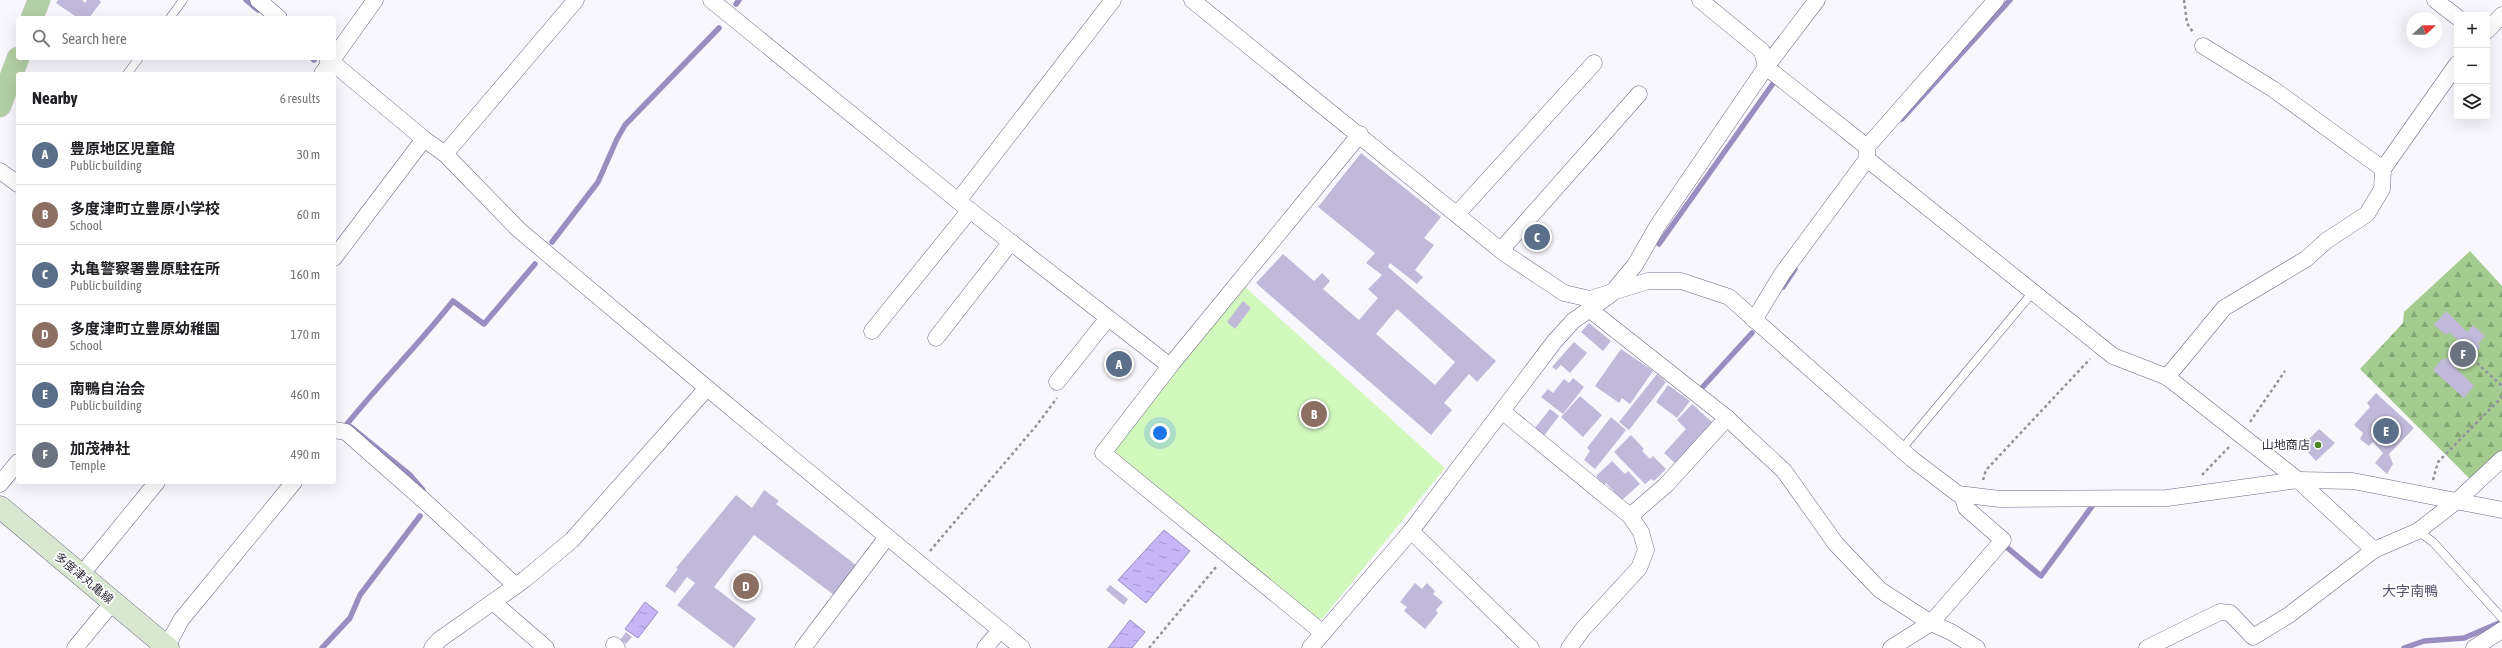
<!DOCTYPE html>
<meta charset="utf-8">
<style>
body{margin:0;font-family:"Asap Condensed","Noto Sans JP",sans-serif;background:#f2f2f2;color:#202124}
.controls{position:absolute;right:12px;top:12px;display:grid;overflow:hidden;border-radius:4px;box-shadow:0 4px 16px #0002}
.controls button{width:36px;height:36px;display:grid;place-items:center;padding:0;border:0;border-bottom:1px solid #e0e0e0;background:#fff;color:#202124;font:20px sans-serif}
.compass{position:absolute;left:2406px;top:12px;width:36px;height:36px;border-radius:50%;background:#fff;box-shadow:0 4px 16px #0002;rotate:68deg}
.you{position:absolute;left:1160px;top:433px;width:14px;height:14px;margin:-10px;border:3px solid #fff;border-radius:50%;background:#1a73e8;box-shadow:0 0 0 6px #1a73e833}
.badge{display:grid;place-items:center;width:26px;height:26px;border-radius:50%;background:#db2777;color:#fff;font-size:13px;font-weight:700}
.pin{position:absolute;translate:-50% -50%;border:2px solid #fff;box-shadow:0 1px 4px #0006}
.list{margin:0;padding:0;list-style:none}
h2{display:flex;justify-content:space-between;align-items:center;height:52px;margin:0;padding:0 16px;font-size:17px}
h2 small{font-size:13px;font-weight:400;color:#757577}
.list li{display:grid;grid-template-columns:26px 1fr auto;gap:12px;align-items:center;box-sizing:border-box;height:60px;padding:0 16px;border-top:1px solid #e0e0e0}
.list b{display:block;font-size:15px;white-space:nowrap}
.list p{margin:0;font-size:13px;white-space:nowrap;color:#757577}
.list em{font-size:13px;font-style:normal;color:#757577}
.icon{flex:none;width:22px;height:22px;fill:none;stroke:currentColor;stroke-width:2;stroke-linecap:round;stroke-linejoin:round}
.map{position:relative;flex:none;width:2502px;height:648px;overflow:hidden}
.search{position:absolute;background:#fff;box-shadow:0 4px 16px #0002;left:16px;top:16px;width:320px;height:44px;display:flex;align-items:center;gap:10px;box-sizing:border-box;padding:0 14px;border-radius:4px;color:#757577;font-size:15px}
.panel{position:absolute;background:#fff;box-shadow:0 4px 16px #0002;left:16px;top:72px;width:320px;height:412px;border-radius:4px}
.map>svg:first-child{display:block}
.forest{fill:url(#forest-firs)}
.park{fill:#d2f8be}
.water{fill:url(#water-ripples);stroke:#9a8ec0}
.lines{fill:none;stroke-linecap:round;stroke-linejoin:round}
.stream{stroke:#9a8ec0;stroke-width:5.5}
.building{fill:#c0b9d9;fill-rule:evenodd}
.lane-casing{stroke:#6f6885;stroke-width:9}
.street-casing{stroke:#6f6885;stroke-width:17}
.secondary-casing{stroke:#6f6885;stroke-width:23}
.primary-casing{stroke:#d6d5d8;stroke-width:23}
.path{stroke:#93919b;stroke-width:2.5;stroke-dasharray:3 3;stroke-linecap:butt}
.lane{stroke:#fff;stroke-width:8}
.street{stroke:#fff;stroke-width:16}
.secondary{stroke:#d9e7d1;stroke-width:22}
.primary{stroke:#b3cfa4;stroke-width:22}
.poi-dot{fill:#4a841f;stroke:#fff;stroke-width:1.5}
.labels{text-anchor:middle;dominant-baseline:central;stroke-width:3.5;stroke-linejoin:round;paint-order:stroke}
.poi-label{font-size:12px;fill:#322f3c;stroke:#fff;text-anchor:end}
.street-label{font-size:12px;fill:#322f3c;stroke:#fff}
.quarter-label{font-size:14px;fill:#56506b;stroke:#fff}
</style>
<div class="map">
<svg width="2502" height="648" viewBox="0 0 2502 648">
<defs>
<pattern id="forest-firs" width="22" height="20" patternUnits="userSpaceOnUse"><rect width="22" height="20" fill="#a5cc90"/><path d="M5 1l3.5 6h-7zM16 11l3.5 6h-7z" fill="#87a677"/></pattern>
<pattern id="water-ripples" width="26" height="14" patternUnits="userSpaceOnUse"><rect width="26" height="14" fill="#c6b6f8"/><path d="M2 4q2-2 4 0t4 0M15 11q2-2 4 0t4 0" fill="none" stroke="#a194ca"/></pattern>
</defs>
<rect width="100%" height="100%" fill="#f9f7fe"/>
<path class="forest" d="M2470,251L2502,286V451L2472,481L2360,369L2403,323L2404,312Z"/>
<path class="park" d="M1244,286L1445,468L1323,618L1317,620L1116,456L1114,451Z"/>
<g class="water">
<path d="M1164,530L1190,551L1146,603L1118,580Z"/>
<path d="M645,602L658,612L638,638L625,629Z"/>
<path d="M1130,620L1145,632L1132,648H1108Z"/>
</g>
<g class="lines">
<g class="stream">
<path d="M246,0L258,10"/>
<path d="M736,4L739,0"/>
<path d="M312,58L314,60"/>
<path d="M1902,119L2010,0"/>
<path d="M552,242L598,182L617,139L625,125L719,28"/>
<path d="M1659,244L1772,85"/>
<path d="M1783,287L1795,269"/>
<path d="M1699,391L1752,333"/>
<path d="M423,490L410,475L347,424C381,382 419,344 453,301L484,324L535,264"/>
<path d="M2003,547L2004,545L2041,576L2093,505"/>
<path d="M322,648L350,618L360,595L420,516"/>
<path d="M2404,648L2424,641L2464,638L2499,623"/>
</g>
</g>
<g class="building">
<path d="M58,0H82L85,3L87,0H99L101,2L89,18H78L56,3Z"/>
<path d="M1361,153L1441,217L1424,238L1434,245L1415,270L1423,277L1417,284L1390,263L1388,267L1496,361L1477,382L1469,374L1444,403L1452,410L1431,435L1256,283L1283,254L1314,281L1322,273L1330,281L1323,289L1359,320L1378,298L1368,289L1382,275L1366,263L1375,253L1318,207ZM1397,309L1455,362L1435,385L1376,334Z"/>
<path d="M1243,301L1251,308L1235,329L1227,322Z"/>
<path d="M2446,311L2467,332L2473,325L2485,336L2478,344L2481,346L2474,354L2471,351L2465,358L2462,356L2454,366L2474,386L2464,398L2433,370L2443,358L2445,360L2448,357L2451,360L2457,354L2452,349L2459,341L2449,332L2446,335L2434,325Z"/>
<path d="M1589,323L1611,341L1603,351L1581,332Z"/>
<path d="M1574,342L1587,353L1570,373L1561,365L1556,370L1552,367Z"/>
<path d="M1621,349L1653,371L1630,404L1622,398L1619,403L1595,386Z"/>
<path d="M1657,374L1666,382L1629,430L1619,422Z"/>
<path d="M1573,378L1584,387L1563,414L1541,397L1548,389L1553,393L1564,379L1569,383Z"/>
<path d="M1668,385L1690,401L1677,418L1656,402Z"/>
<path d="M2376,393L2414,428L2389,454L2393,464L2387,474L2375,463L2383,453L2373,442L2369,446L2360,439L2363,433L2354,425L2370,407L2367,403Z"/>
<path d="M1580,396L1602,415L1583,437L1561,417Z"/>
<path d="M1692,404L1712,422L1675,463L1664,453L1686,429L1677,420Z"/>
<path d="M1550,409L1559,416L1543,437L1534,429Z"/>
<path d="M1611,417L1626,430L1595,469L1584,460L1590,451L1587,448Z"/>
<path d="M2319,429L2335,443L2316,461L2302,446Z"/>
<path d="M1631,435L1644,449L1642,451L1650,459L1653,456L1666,469L1654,481L1651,479L1645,484L1614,452Z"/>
<path d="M1612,461L1625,474L1628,471L1640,484L1622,500L1606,483L1604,485L1596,476Z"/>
<path d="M764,490L779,501L776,504L856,565L834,595L754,535L714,587L756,619L734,648L677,605L695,583L687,577L675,593L665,586L678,569L676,568L736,495L752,508Z"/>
<path d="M1415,583L1422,589L1427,583L1435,591L1433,594L1443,602L1436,610L1438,613L1425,629L1404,611L1407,607L1400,602Z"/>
<path d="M1110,585L1128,599L1124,605L1106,590Z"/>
<path d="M626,632L632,637L626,644L620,640Z"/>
</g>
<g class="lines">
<defs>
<g id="lane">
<path d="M170,18L183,0"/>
<path d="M127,74L139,58"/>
<path d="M1901,450L2033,292"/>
<path d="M2418,531L2433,542L2502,618"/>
</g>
<g id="street">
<path d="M258,0L279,18"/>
<path d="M711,0L958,201L1170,366L1360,134"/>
<path d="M1192,0L1504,253L1564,293L1590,299L1648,281H1681L1729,297L1912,459L1958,494L2000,499L2167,498L2298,480L2353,481L2502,510"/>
<path d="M1700,0L1762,51L1766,67L1867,147"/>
<path d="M2435,0L2457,17"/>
<path d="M2487,31L2502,15"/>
<path d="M2203,46L2273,89L2383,169"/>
<path d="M327,58L424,139L445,154L519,230L707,388L1022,648"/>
<path d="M322,74L375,0"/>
<path d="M445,154L576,0"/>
<path d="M1867,159L2113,356L2167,377L2298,480L2374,550L2289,615L2253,637L2230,613L2220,612L2147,648"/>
<path d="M0,171L18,184"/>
<path d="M958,201L1113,0"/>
<path d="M1457,214L1594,63"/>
<path d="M1501,250L1639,94"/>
<path d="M334,258L424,139"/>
<path d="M1589,309L1727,418L1784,471L1836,544L1880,590L1931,623L2003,540L1966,508L1962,495"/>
<path d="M1754,320L1782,274L1867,159V147L1996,0"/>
<path d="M872,331L970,210"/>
<path d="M936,338L1011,242"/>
<path d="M1170,366L1103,453L1323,633"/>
<path d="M2167,377L2224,308L2306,259L2326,241L2367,214L2382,189L2383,169L2457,64"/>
<path d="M1057,382L1108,318"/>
<path d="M1503,412L1630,516L1641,532L1646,550L1639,568L1583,629L1569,648"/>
<path d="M334,430L346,432L430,506L516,586"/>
<path d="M0,484L18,462"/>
<path d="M1630,516L1666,485L1727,418"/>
<path d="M1411,531L1531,648"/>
<path d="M2374,550L2418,531L2458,500L2502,459"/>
<path d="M81,575L157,482"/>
<path d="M493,602L546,648"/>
<path d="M614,645L617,648"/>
<path d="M75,648L113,602"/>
<path d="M166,648L181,620L294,482"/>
<path d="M432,648L439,640L524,580L572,540L707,388"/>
<path d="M803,648L887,537"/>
<path d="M985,648L1000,630"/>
<path d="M1310,648L1411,531L1554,342L1573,321L1610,295L1635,265L1658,225L1766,67L1817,0"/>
<path d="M1891,648L1931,623L1951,632L1977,648"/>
<path d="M2474,648L2502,630"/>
</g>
<path id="secondary" d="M0,507L168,648"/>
<g id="primary">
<path d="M32,18L39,0"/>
<path d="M0,106L18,58"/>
</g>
</defs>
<use href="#lane" class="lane-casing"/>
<use href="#street" class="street-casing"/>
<use href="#secondary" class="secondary-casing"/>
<use href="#primary" class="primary-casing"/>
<g class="path">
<path d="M2184,0L2187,23L2194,34"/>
<path d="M2468,355L2502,386"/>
<path d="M2250,422L2285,371"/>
<path d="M2202,475L2229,447"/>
<path d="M1983,480L1986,470L2090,359"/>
<path d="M2433,480L2438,462L2502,397"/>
<path d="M930,551L1036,426L1057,398"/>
<path d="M1149,648L1216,567"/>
</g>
<use href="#lane" class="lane"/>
<use href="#street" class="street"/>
<use href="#secondary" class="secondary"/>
<use href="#primary" class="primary"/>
</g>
<circle class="poi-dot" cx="2318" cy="445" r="4"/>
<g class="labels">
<g class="poi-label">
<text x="2310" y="445">山地商店</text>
</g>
<g class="street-label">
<text transform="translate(84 578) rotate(40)">多度津丸亀線</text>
</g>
<g class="quarter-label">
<text x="2410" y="591">大字南鴨</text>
</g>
</g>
</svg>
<div class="controls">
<button>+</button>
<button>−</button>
<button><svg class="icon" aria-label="layers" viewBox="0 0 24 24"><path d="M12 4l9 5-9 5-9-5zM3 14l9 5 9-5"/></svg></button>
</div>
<svg class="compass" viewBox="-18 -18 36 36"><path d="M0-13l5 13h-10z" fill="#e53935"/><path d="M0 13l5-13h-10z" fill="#757577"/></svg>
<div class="you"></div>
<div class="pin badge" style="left:1119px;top:364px;background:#5c6f8a">A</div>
<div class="pin badge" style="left:1314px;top:414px;background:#8d6e63">B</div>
<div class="pin badge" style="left:1537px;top:237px;background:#5c6f8a">C</div>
<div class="pin badge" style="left:746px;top:586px;background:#8d6e63">D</div>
<div class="pin badge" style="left:2386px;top:431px;background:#5c6f8a">E</div>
<div class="pin badge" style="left:2463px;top:354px;background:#6b7280">F</div>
<div class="search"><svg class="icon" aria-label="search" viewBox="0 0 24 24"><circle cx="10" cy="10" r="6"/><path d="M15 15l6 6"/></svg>Search here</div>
<section class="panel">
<h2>Nearby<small>6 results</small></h2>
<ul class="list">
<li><span class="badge" style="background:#5c6f8a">A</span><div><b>豊原地区児童館</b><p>Public building</p></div><em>30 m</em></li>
<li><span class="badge" style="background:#8d6e63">B</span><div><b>多度津町立豊原小学校</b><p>School</p></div><em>60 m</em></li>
<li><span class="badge" style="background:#5c6f8a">C</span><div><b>丸亀警察署豊原駐在所</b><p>Public building</p></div><em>160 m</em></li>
<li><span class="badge" style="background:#8d6e63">D</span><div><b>多度津町立豊原幼稚園</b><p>School</p></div><em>170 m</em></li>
<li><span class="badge" style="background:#5c6f8a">E</span><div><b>南鴨自治会</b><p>Public building</p></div><em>460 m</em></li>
<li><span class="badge" style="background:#6b7280">F</span><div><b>加茂神社</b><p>Temple</p></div><em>490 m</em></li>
</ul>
</section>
</div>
